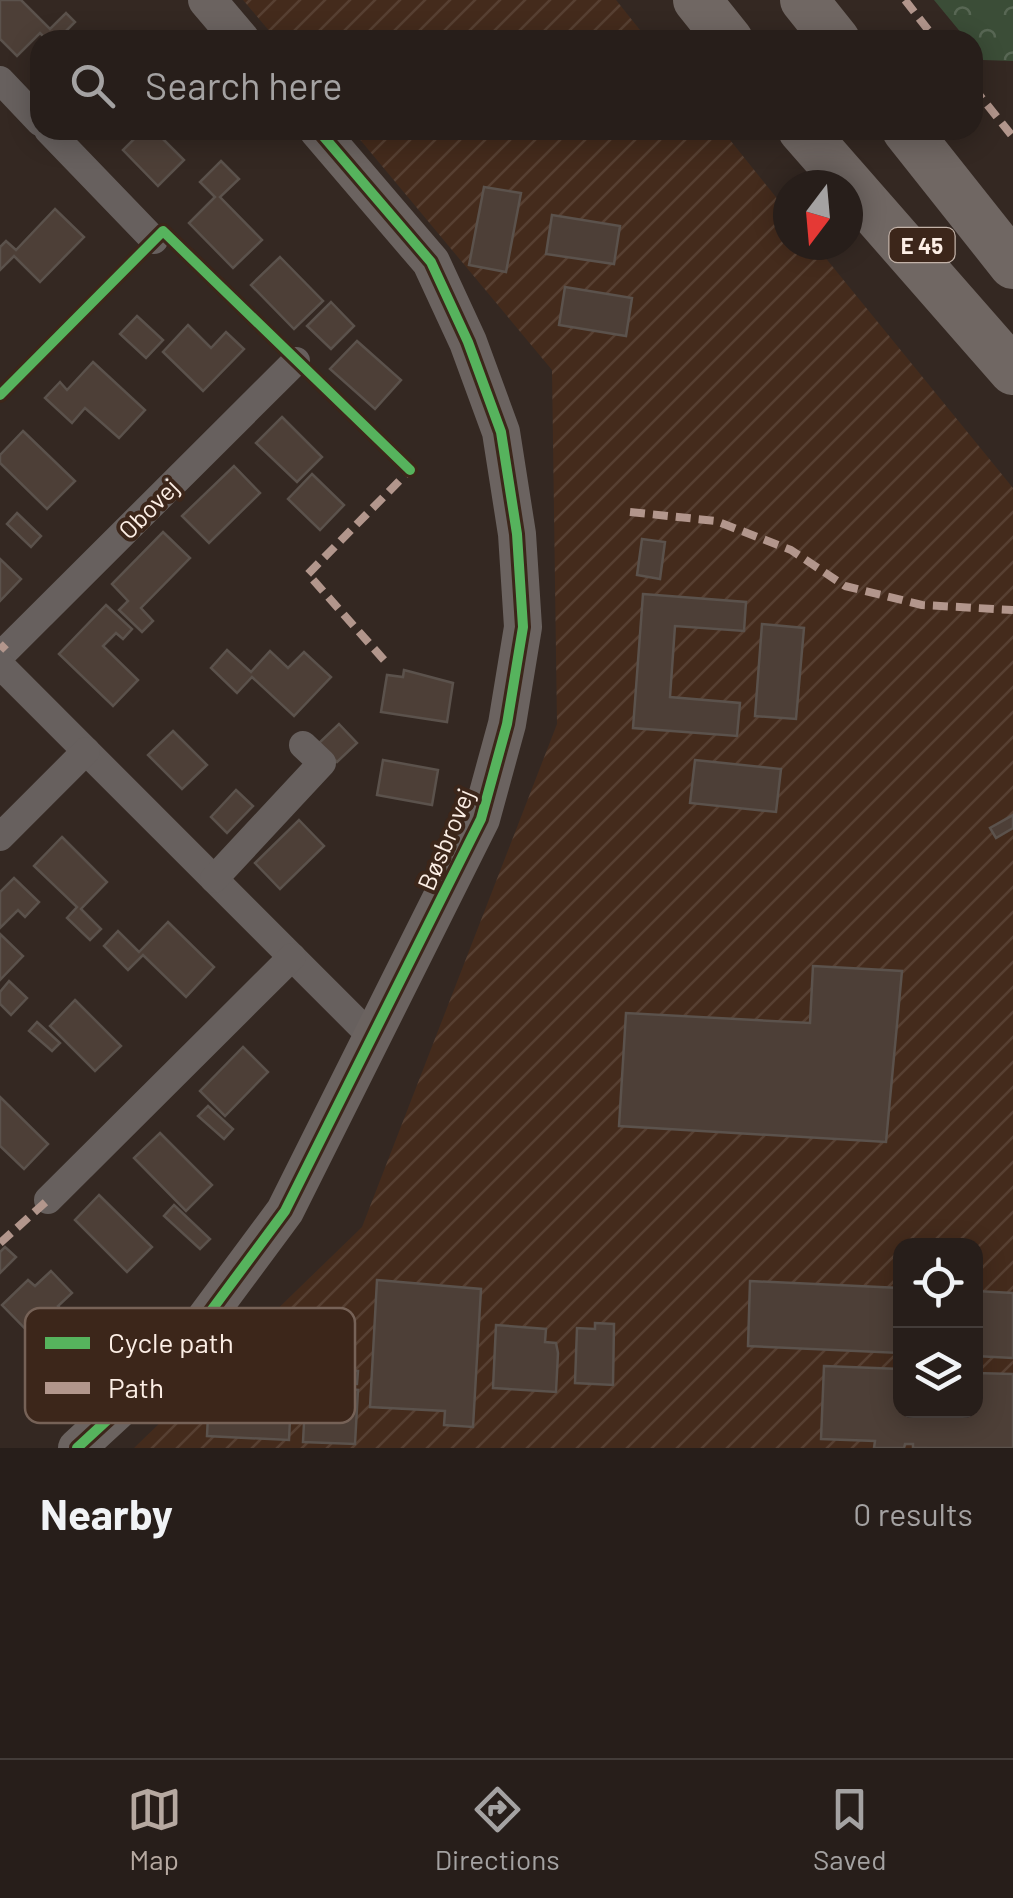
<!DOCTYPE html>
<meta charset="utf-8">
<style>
body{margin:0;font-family:Barlow,sans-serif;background:#332b27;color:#f1f3f6}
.controls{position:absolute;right:30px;bottom:30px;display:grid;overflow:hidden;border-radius:20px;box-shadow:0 5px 25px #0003}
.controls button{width:90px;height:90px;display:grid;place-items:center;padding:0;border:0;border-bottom:2px solid #433c39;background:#271e1a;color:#f1f3f6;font:50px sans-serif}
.compass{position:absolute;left:773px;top:170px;width:90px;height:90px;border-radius:50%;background:#271e1a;box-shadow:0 5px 25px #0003;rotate:196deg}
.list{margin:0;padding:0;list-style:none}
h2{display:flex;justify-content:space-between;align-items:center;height:130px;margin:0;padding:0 40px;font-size:42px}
h2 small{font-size:32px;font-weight:400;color:#a4a2a2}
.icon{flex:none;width:55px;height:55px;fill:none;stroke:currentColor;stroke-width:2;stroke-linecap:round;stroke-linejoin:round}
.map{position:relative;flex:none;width:1013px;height:1448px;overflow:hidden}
.search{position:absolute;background:#271e1a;box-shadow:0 5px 25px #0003;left:30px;right:30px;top:30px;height:110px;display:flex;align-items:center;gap:25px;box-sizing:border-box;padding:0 35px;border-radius:30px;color:#a4a2a2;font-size:38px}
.sheet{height:310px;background:#271e1a}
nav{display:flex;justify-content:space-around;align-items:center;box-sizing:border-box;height:140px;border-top:2px solid #433c39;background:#271e1a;font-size:28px;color:#a4a2a2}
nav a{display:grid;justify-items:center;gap:5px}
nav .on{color:#b6a9a1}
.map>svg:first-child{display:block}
.industrial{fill:url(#industrial-furrows);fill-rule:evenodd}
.forest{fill:url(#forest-crowns)}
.building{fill:#4d3f37;stroke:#5b524c;stroke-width:2.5}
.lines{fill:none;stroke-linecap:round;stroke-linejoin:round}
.street{stroke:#67605e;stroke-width:28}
.secondary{stroke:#6b6360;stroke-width:38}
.highway{stroke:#706763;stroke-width:48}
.quiet{stroke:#b2968c;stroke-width:8;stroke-dasharray:15 8;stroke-linecap:butt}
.cycleway-casing{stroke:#3c261a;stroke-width:16}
.cycleway{stroke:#56b35d;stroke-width:10}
.labels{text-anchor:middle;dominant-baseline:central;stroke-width:8;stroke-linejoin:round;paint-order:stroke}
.shield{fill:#3c261a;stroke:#c2b2a8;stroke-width:2.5}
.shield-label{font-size:22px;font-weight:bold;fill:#fceee5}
.street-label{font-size:25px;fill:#fceee5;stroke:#3c261a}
.key{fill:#3c261a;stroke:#766257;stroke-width:2.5}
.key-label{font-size:28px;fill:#fceee5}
</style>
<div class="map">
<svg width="1013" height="1448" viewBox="0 0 1013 1448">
<defs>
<pattern id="industrial-furrows" width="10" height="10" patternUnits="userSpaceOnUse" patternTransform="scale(2.5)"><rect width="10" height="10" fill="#442b1c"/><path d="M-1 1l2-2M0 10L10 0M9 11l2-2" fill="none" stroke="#574032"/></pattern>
<pattern id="forest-crowns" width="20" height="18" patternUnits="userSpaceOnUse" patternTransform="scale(2.5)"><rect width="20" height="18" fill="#3b4d37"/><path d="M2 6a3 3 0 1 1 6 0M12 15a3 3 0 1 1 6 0" fill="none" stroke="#586754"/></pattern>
</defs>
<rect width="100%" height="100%" fill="#342822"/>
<g class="industrial">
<path d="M243,0H616L648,40H277Z"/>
<path d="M352,130H722L788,212V245H815L1013,488V1448H134L362,1227L557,724L552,370ZM900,1246H976V1410H900Z"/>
</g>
<path class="forest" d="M934,0H1013V61L983,60L973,40H967Z"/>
<g class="building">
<path d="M0,0H21L50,29L66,13L75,22L57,40H47L40,33L17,56L0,39Z"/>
<path d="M143,130H154L184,160L158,186L123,150Z"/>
<path d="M221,161L239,179L220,197L262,240L233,268L189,223L215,197L200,182Z"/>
<path d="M484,187L521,193L506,272L469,265Z"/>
<path d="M55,209L84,237L40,282L14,256L0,270V247L6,241L16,250Z"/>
<path d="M552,215L620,226L614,264L546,254Z"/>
<path d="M280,257L323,301L294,329L251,285Z"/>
<path d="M565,287L632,298L626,336L559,325Z"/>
<path d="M331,302L354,326L331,349L307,326Z"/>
<path d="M137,316L163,340L146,358L120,334Z"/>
<path d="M188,325L211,348L226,332L244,349L203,391L163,352Z"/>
<path d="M357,341L401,380L375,409L330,369Z"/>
<path d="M93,362L145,410L119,438L85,408L72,423L45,398L60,382L67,390Z"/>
<path d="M282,417L322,457L297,482L256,443Z"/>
<path d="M23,431L75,481L47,509L0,463V455Z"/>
<path d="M234,466L260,493L209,543L182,516Z"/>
<path d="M312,474L344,505L320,530L288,499Z"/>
<path d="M17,513L41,536L31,547L7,524Z"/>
<path d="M163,532L190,558L141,608L153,621L142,632L119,610L128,601L112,584Z"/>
<path d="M642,539L665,542L660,579L637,575Z"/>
<path d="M0,559L21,579L0,601Z"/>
<path d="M643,594L746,602L744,631L675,626L670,697L740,703L737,736L633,728Z"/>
<path d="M106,605L132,629L123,639L116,633L103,646L138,680L113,706L59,654Z"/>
<path d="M762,624L804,628L796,719L755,716Z"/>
<path d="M227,650L251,672L270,651L288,668L304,652L331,677L294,716L252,677L237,693L211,668Z"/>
<path d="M404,670L453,683L447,722L381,712L387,675L403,677Z"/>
<path d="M339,724L357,743L337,762L319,743Z"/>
<path d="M173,731L207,765L182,789L148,755Z"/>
<path d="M383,760L438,770L432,805L377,795Z"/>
<path d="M695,760L781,769L776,812L690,803Z"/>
<path d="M236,790L253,806L227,833L211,817Z"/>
<path d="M1013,815V828L996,838L990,828Z"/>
<path d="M299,820L324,846L280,889L255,863Z"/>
<path d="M62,837L107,882L81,909L101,929L90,940L67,918L77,907L34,866Z"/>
<path d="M14,878L39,902L25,917L18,910L0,928V892Z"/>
<path d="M168,922L214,967L186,997L143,955L128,970L104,946L118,931L139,952Z"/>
<path d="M0,934L23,956L0,980Z"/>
<path d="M813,966L902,971L886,1142L619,1126L626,1013L810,1023Z"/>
<path d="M9,981L27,998L11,1015L0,1004V992Z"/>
<path d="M75,1000L121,1046L95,1071L50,1026Z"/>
<path d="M37,1022L60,1043L52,1051L29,1031Z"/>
<path d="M243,1047L268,1072L225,1116L200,1091Z"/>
<path d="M0,1097L48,1144L24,1169L0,1146Z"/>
<path d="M208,1106L233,1129L224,1139L198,1116Z"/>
<path d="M160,1133L212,1185L186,1211L134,1158Z"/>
<path d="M99,1195L152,1247L127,1272L75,1220Z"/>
<path d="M174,1205L210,1239L200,1249L164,1216Z"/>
<path d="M5,1247L16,1257L0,1273V1252Z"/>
<path d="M51,1271L72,1293L58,1306L72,1321L44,1348L2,1305L28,1280L35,1286Z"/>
<path d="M377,1280L481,1289L473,1427L444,1425L445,1411L370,1407Z"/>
<path d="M750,1281L900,1288V1353L748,1346Z"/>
<path d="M976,1291L1013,1293V1358L976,1356Z"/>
<path d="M595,1323L614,1324L613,1385L575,1383L577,1328L595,1329Z"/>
<path d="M496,1325L546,1329L545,1342L556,1343L558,1353L556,1392L493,1388Z"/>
<path d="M824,1366L900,1369V1410H976V1373L1013,1374V1448H913V1444H905L904,1448H874L875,1441L821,1439Z"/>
<path d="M342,1370L358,1371L357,1384L341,1383Z"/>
<path d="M219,1380L249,1382V1396L291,1399L289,1440L207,1436L209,1395H219Z"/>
<path d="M306,1385L358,1390L355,1444L303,1442Z"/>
</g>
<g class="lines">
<g class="street">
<path d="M0,80L40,122"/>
<path d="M48,130L154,240"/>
<path d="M0,656L296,361"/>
<path d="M0,665L373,1038"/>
<path d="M0,837L86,751"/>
<path d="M214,879L322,763L303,745"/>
<path d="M48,1200L292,957"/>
</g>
<g class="secondary">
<path d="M207,0L241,40"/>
<path d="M77,1448L179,1354L285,1211L481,819L507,724L523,627L517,534L501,432L468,342L431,262L318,130"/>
</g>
<g class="highway">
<path d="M697,0L729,40"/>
<path d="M804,0L836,40"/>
<path d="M802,130L1013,371"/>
<path d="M906,130L1013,265"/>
</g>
<g class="quiet">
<path d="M905,0L936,40"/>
<path d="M973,87L1013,137"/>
<path d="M630,512L716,521L791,550L845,586L922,605L1013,610"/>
<path d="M0,644L6,650"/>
<path d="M384,660L308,574L410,470L403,464"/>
<path d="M0,1243L48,1200"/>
</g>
<defs>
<g id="cycleway">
<path d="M0,395L163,231L410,470"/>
<path d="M77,1448L179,1354L285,1211L481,819L507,724L523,627L517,534L501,432L468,342L431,262L318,130"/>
</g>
</defs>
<use href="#cycleway" class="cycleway-casing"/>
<use href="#cycleway" class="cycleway"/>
</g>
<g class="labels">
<rect class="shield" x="889.5" y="228" width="65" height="34" rx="8"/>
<g class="shield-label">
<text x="922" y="245">E 45</text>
</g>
<g class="street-label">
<text transform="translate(148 508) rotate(-45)">Obovej</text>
<text transform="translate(445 839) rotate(-67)">Bøsbrovej</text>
</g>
</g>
<rect x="25" y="1308" width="330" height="115" rx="15" class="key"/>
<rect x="45" y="1337" width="45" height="12" fill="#56b35d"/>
<rect x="45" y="1382" width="45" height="12" fill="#b2968c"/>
<g class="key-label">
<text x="108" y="1353">Cycle path</text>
<text x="108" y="1398">Path</text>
</g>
</svg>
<div class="controls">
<button><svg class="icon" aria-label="locate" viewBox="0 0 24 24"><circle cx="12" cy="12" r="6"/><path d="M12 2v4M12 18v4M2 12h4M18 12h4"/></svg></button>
<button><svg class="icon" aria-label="layers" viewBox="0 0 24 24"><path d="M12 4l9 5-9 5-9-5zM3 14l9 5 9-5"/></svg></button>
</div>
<svg class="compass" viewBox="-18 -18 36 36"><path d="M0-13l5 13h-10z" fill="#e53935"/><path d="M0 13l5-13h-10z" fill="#a4a2a2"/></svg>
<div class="search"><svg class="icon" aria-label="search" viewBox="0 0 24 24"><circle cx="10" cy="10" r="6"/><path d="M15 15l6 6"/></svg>Search here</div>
</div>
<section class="sheet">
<h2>Nearby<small>0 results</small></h2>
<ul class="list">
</ul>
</section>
<nav>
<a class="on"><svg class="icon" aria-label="map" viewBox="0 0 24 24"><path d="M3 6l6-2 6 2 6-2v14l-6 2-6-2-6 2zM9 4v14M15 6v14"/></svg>Map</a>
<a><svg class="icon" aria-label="directions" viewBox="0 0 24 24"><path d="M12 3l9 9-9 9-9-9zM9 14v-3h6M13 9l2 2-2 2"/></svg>Directions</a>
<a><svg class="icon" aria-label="saved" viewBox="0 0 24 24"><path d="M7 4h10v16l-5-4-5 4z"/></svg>Saved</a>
</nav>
